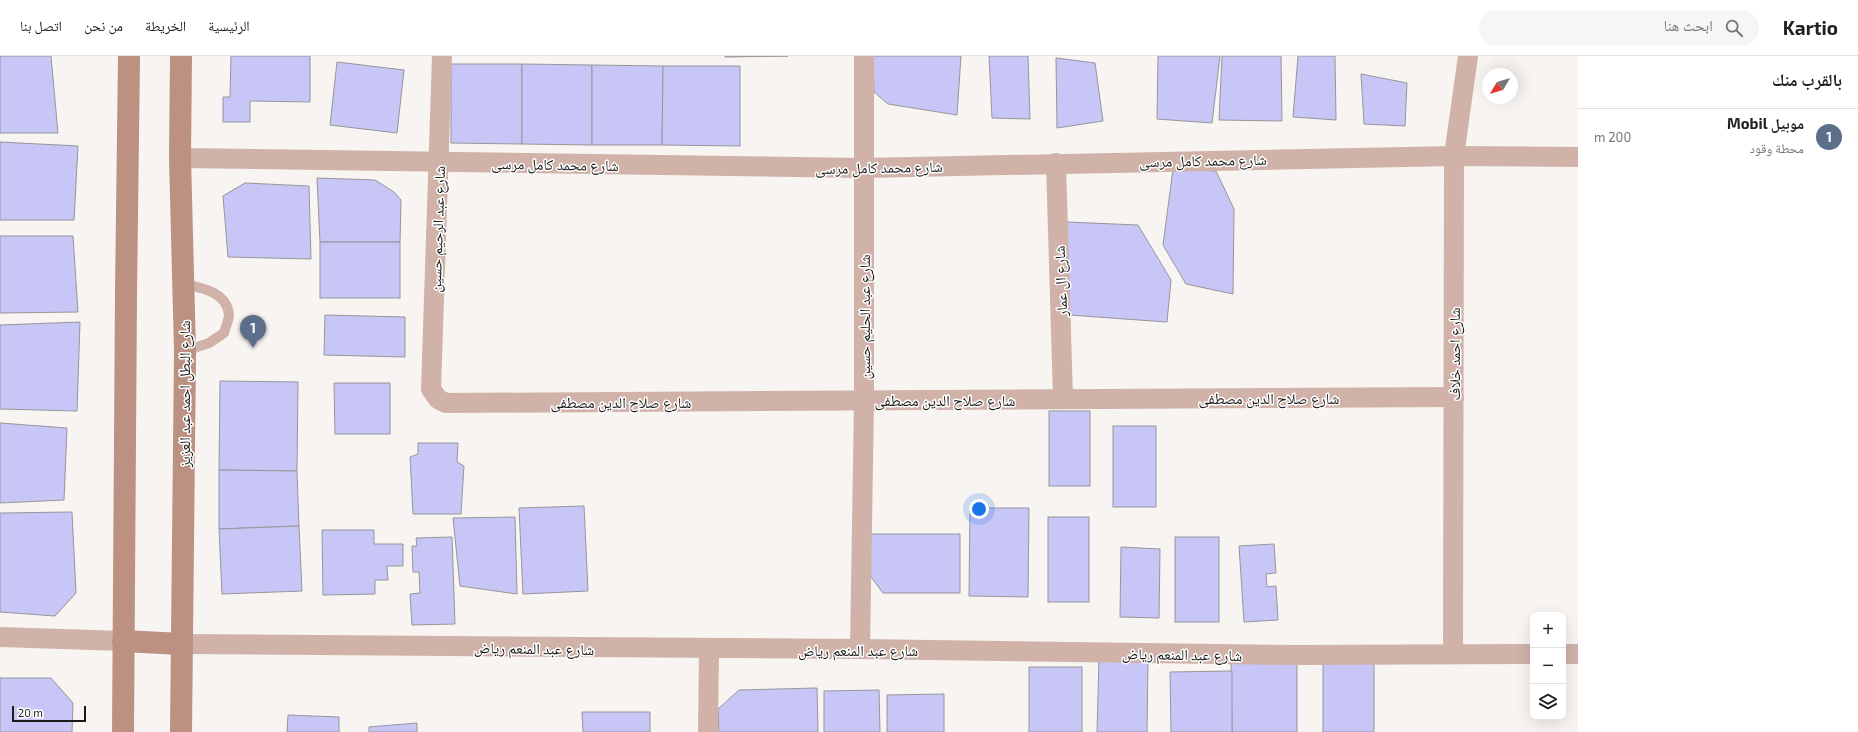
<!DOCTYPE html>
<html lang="ar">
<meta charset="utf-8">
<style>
body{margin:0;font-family:"Exo 2","Noto Naskh Arabic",sans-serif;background:#f6f6f6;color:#202124;direction:rtl}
.controls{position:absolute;right:12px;bottom:12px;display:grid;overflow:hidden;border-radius:8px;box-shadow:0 4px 16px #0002}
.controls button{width:36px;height:36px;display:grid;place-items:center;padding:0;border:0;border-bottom:1px solid #e0e0e0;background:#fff;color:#202124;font:20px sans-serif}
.compass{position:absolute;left:1482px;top:12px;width:36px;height:36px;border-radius:50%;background:#fff;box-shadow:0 4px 16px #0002;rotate:232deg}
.scale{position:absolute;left:12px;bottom:10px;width:74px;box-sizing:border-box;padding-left:4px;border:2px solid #1c1b1a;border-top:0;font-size:11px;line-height:14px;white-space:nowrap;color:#1c1b1a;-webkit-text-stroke:3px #fff;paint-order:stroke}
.you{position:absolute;left:979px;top:453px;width:14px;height:14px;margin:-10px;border:3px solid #fff;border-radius:50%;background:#1a73e8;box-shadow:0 0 0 6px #1a73e833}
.badge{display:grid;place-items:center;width:26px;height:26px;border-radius:50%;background:#966c18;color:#fff;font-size:13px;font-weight:700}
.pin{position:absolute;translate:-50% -33px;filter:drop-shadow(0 1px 2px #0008)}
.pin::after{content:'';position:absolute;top:21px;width:14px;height:12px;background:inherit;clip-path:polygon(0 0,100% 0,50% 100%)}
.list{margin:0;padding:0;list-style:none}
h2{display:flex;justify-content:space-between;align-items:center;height:52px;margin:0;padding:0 16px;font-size:17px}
h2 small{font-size:13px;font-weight:400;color:#757577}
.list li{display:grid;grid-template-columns:26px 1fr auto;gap:12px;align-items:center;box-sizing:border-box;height:56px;padding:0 16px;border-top:1px solid #e0e0e0}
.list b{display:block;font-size:15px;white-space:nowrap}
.list p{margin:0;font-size:13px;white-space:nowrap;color:#757577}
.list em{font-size:13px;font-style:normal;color:#757577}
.icon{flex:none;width:22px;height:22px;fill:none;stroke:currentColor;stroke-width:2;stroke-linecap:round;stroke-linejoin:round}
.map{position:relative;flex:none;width:1578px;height:676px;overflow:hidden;direction:ltr}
header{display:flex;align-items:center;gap:24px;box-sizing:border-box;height:56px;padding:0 20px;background:#fff;border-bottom:1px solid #e0e0e0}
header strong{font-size:19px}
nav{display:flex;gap:22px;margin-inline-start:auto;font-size:14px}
.search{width:280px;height:36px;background:#f6f6f6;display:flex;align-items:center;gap:10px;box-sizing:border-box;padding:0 14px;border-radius:22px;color:#757577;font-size:15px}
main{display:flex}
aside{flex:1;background:#fff}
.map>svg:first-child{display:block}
.building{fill:#c8c6f7;stroke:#969699}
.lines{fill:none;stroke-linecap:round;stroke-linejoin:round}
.service{stroke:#d0b2a8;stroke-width:10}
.minor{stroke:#d0b2a8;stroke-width:20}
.secondary{stroke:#bc9182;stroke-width:22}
.labels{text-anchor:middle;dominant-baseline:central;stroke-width:3;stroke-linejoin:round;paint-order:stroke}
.street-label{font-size:15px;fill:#1c1b1a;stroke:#fff}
</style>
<header>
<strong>Kartio</strong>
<div class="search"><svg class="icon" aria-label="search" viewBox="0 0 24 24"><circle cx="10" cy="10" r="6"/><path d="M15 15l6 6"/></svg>ابحث هنا</div>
<nav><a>الرئيسية</a><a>الخريطة</a><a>من نحن</a><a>اتصل بنا</a></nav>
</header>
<main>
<aside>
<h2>بالقرب منك<small></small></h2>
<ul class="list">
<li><span class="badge" style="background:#5c6f8a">1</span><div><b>موبيل Mobil</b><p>محطة وقود</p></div><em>200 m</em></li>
</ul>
</aside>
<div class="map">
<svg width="1578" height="676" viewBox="0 0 1578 676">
<rect width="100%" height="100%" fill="#f7f4f1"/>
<g class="building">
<path d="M0,0H51L58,77H0Z"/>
<path d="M231,0H310V46L250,45V66H223V41H230Z"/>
<path d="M725,0H788L725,1Z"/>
<path d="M873,0H961L957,59L888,48L874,36Z"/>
<path d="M989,0H1028L1030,63L992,62Z"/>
<path d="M1158,0H1220L1212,67L1157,63Z"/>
<path d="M1222,0H1281L1282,65L1219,64Z"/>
<path d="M1298,0H1335L1336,64L1293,61Z"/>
<path d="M1056,2L1095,7L1103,65L1057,72Z"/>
<path d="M337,6L404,14L397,77L330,69Z"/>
<path d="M451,8H522V88L451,87Z"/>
<path d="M522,8L592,9V89L522,88Z"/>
<path d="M592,9L663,10L662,89H592Z"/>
<path d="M663,10H740V90L662,89Z"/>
<path d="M1361,18L1407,27L1405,70L1364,68Z"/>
<path d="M0,86L78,90L74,164H0Z"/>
<path d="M1173,113L1216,115L1234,153L1233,238L1186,228L1163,189Z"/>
<path d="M317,122L375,124L394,136L401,144L400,186H320Z"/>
<path d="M245,127L309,130L311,203L228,201L223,140Z"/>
<path d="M1067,166L1138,169L1171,224L1167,266L1069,259Z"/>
<path d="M0,180H73L78,256L0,257Z"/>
<rect x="320" y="186" width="80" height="56"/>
<path d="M325,259L405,261V301L324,299Z"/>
<path d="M80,266L77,355L0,353V269Z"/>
<path d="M220,325L298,326L297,415L219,414Z"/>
<path d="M334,327H390V378H335Z"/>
<rect x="1049" y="355" width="41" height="75"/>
<path d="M0,367L67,372L64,444L0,447Z"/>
<rect x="1113" y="370" width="43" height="81"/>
<path d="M418,387H458L457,406L464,410L461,458H413L410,401L418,398Z"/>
<path d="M219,414L297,415L299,470L219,473Z"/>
<path d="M584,450L588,535L523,538L519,452Z"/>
<path d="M970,452H1029L1028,541L969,540Z"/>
<path d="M72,456L76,537L55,560L0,556V457Z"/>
<path d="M515,461L517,538L460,530L453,462Z"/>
<rect x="1048" y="461" width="41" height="85"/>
<path d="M299,470L302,535L222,538L219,473Z"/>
<path d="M322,474H374V488H403V510H387L388,524H375V538L323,539Z"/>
<path d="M864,478H960V537H883L865,513Z"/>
<path d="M452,481L455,568L412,569L410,538L420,537L419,516H413L412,490H417L416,482Z"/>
<rect x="1175" y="481" width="44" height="85"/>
<path d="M1274,488L1276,517L1266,518L1267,531L1276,530L1278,564L1244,566L1239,490Z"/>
<path d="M1121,491L1160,493L1159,562L1120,561Z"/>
<path d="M1231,601L1297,603V676H1232Z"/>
<path d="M1099,603L1148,604L1147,676H1097Z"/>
<path d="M1323,605L1374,606V676H1323Z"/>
<rect x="1029" y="611" width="53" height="65"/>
<path d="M1232,615V676H1171L1170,616Z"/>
<path d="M0,622H51L73,647L72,676H0Z"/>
<path d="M817,632L818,676H719L718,653L739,634Z"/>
<path d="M879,634L880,676H824V635Z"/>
<path d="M944,638V676H887V639Z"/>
<path d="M582,656H650V676H583Z"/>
<path d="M288,659L339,661V676H287Z"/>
<path d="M417,667V676H369V671Z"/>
</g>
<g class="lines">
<path class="service" d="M184,228C202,232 227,236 229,259C229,264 225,272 224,277L209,287L185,295"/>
<g class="minor">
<path d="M442,0L431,333L438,343L446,347L1454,341"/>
<path d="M180,102L863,112L1454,100L1578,101"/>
<path d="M1056,107L1063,343"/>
<path d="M0,581L123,585"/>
<path d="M182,588L860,593L1296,599L1533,598"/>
<path d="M860,593L864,345V0"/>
<path d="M1453,598L1454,100L1468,0"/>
<path d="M1563,598H1578"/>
<path d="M708,676L709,593"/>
</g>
<g class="secondary">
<path d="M181,0L180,102L185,295L181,676"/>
<path d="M123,585L182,588"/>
<path d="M123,676L126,237L129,0"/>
</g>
</g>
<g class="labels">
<g class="street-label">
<text transform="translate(1203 104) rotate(-1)">شارع محمد كامل مرسى</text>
<text transform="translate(555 108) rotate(1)">شارع محمد كامل مرسى</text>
<text transform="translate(879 111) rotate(-1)">شارع محمد كامل مرسى</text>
<text transform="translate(437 173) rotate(-88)">شارع عبد الرحيم حسين</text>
<text transform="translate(1060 225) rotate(-92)">شارع ال عمار</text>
<text transform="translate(864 261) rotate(-90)">شارع عبد الحليم حسين</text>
<text transform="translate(1454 298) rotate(-90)">شارع احمد خلاف</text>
<text transform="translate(184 338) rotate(-90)">شارع البطل احمد عبد العزيز</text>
<text x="1269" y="342">شارع صلاح الدين مصطفى</text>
<text x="945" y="344">شارع صلاح الدين مصطفى</text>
<text x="621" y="346">شارع صلاح الدين مصطفى</text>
<text transform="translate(534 592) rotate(1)">شارع عبد المنعم رياض</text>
<text x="858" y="594">شارع عبد المنعم رياض</text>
<text transform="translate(1182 598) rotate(1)">شارع عبد المنعم رياض</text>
</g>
</g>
</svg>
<div class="controls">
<button>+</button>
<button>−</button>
<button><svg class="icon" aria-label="layers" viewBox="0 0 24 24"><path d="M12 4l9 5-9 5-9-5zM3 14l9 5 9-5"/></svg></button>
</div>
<svg class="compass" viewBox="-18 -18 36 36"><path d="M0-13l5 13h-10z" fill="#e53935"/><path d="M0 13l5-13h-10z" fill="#757577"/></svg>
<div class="scale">20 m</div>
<div class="you"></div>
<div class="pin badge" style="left:253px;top:292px;background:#5c6f8a">1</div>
</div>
</main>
